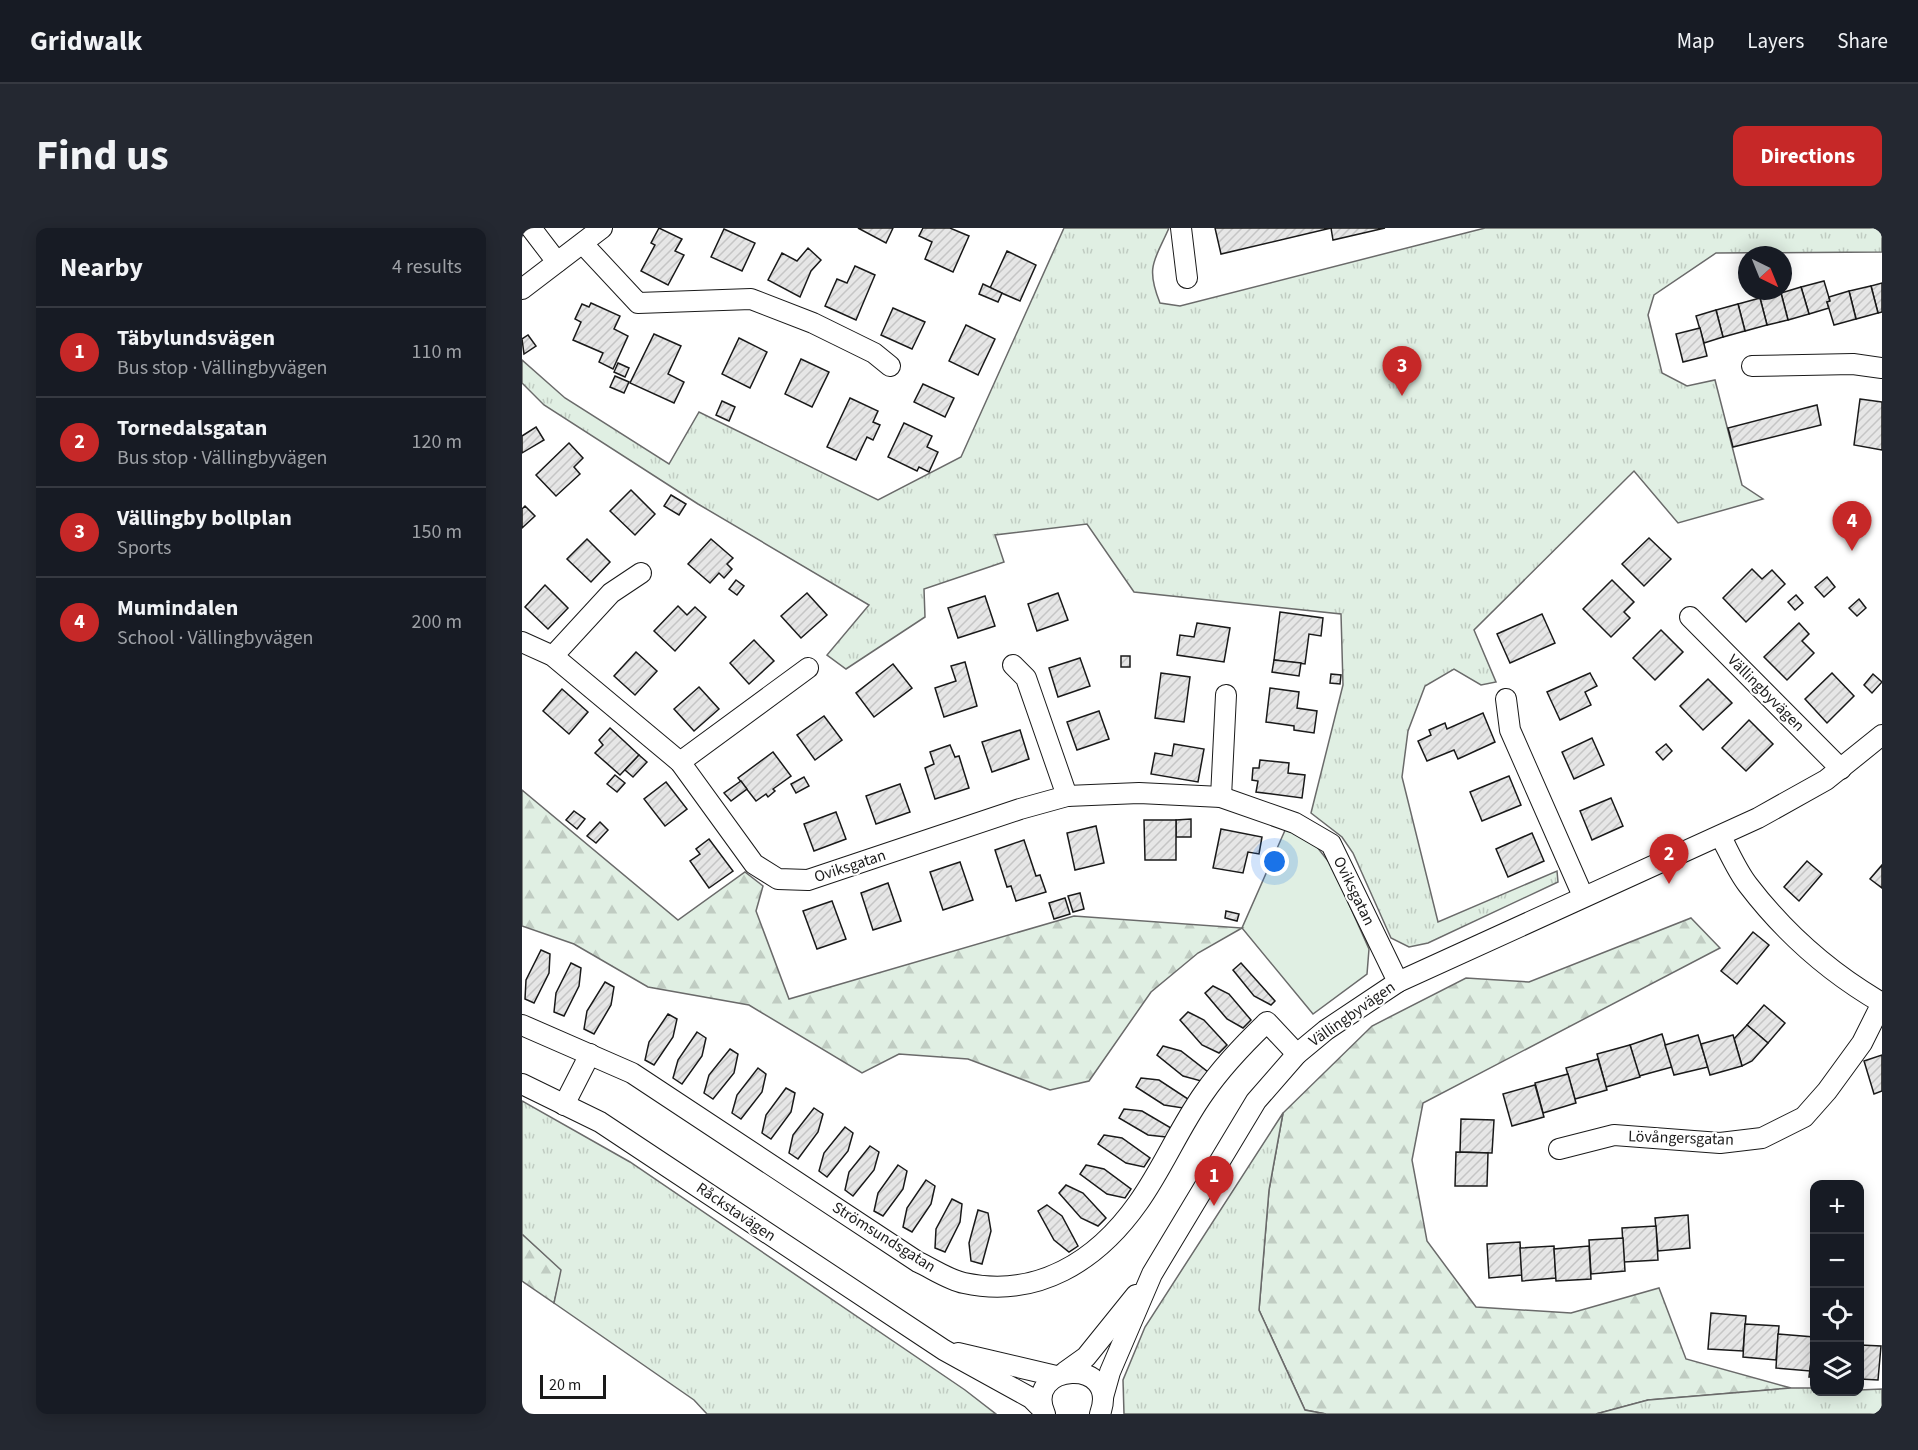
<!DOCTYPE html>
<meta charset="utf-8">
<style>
body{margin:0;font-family:"Source Sans 3",sans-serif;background:#242831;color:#f1f3f6}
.controls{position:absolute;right:18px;bottom:18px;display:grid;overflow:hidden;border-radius:12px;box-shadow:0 3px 15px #0003}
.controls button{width:54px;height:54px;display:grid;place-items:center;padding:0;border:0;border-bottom:2px solid #363941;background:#171b24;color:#f1f3f6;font:30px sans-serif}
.compass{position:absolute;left:1216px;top:18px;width:54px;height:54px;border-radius:50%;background:#171b24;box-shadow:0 3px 15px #0003;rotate:137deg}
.scale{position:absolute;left:18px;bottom:15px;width:66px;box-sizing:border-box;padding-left:6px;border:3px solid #1a1a1a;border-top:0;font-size:16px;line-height:21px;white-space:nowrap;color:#1a1a1a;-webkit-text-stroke:4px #fff;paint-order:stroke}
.you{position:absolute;left:753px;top:634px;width:21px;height:21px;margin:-15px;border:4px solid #fff;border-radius:50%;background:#1a73e8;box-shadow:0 0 0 9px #1a73e833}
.badge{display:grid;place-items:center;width:39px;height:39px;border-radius:50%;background:#c62828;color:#fff;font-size:20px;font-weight:700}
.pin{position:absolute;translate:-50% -50px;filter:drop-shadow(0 2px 3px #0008)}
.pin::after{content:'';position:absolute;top:32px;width:21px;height:18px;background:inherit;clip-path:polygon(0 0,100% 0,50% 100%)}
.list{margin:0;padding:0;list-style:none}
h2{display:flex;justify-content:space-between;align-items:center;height:78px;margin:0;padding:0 24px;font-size:26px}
h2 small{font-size:20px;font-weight:400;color:#9ea1a6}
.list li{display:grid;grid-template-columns:39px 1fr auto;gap:18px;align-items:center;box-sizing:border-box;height:90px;padding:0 24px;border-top:2px solid #363941}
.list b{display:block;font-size:22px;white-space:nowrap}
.list p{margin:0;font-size:20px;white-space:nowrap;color:#9ea1a6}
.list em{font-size:20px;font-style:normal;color:#9ea1a6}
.icon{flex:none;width:33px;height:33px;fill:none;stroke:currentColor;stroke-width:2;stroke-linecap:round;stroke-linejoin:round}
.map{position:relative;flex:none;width:1360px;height:1186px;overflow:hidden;border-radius:12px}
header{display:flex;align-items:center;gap:36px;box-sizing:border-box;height:84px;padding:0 30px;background:#171b24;border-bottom:2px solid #363941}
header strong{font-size:28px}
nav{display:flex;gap:33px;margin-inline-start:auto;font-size:21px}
.intro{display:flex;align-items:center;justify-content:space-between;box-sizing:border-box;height:144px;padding:0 36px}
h1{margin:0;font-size:42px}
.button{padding:15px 27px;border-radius:12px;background:#c62828;color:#fff;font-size:21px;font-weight:700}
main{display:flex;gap:36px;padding:0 36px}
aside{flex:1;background:#171b24;border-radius:12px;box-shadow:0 3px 15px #0003}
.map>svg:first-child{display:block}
.grass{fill:#e0efe3;stroke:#6a6a6a;stroke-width:1.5}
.forest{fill:url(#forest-firs);stroke:#6a6a6a;stroke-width:1.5}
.park{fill:url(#park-tufts);stroke:#6a6a6a;stroke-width:1.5}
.building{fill:url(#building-hatch);stroke:#1a1a1a;stroke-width:1.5}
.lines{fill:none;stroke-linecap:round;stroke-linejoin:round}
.street-casing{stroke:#1a1a1a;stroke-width:22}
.street{stroke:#fff;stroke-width:20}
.labels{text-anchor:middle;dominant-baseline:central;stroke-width:4.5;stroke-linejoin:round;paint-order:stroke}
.street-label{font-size:16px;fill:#1a1a1a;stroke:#fff}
</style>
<header>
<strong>Gridwalk</strong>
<nav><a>Map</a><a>Layers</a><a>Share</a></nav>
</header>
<div class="intro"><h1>Find us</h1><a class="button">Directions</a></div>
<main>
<aside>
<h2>Nearby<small>4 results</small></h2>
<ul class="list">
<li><span class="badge">1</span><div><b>Täbylundsvägen</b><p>Bus stop · Vällingbyvägen</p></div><em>110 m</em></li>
<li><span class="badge">2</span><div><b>Tornedalsgatan</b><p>Bus stop · Vällingbyvägen</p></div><em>120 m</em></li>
<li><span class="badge">3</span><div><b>Vällingby bollplan</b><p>Sports</p></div><em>150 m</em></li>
<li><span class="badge">4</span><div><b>Mumindalen</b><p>School · Vällingbyvägen</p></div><em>200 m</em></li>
</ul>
</aside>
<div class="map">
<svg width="1360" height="1186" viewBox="0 0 1360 1186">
<defs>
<pattern id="forest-firs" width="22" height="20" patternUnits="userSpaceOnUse" patternTransform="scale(1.5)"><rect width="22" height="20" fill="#e0efe3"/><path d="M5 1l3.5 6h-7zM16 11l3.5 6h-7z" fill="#c0ccc2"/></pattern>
<pattern id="park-tufts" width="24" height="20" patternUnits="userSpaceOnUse" patternTransform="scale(1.5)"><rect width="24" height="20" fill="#e0efe3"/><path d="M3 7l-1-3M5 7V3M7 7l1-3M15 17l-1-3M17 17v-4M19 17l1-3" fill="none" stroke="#c0ccc2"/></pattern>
<pattern id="building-hatch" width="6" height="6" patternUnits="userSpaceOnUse" patternTransform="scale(1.5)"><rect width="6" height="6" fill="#e6e6e6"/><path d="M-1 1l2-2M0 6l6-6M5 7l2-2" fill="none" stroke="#c5c5c5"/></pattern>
</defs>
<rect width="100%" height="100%" fill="#fff"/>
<path class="grass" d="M764,600L795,619L810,638L847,721L845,746L791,786L720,700Z"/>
<g class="forest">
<path d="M0,562L156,692L223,644L241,658L234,683L267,771L552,688L720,700L676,725L629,764L567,853L528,862L446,831L377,826L340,845L227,777L126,759L52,716L0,698Z"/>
<path d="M1169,690L1198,720L901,875L890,932L905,1013L954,1079L1049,1085L1137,1060L1164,1131L1269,1160L1126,1172L1074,1186H804L783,1182L737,1082L747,962L761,885L850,798L944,750L1007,754Z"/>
<path d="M0,1006L40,1042L32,1075L0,1053Z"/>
</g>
<g class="park">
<path d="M542,0H647C633,32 623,38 638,75L658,78L963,0H1360V24L1194,25L1132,67L1126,87L1140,145L1165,158L1193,152L1220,257L1241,271L1156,295L1112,243L952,402L974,454L959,457L932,441L903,458L886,503L880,549L916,694L1035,643L1036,654L906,715L887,719L869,710L831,625L820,609L789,585L821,457L819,386L612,364L565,296L473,307L482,334L402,361L403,389L324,441L305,427L347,377L176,276L22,177L0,155V132L43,170L147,236L177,184L356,272L439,229Z"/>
<path d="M0,873L108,934L443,1162L474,1186H185L172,1172L32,1075L39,1042L0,1006Z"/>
<path d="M761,885L747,962L737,1082L783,1182L804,1186H602L601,1152L623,1099Z"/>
<path d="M1269,1160H1292V1164L1360,1161V1186H1074L1126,1172Z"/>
</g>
<g class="building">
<path d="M137,0L160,11L153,23L162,27L146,57L119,43L133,17L129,15Z"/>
<path d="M336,0H371L364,15Z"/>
<path d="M401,0H428L447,8L431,44L403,31L410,14L397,8Z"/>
<path d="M693,0H863L811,12L809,0L699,26Z"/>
<path d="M202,1L233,15L220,43L189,29Z"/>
<path d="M286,20L299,32L289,43L278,69L246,52L260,25L275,33Z"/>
<path d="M485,23L514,37L498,73L468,60Z"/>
<path d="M333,38L353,47L334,92L303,78L315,51L325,55Z"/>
<path d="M1302,53L1308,73L1305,74L1307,80L1287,86L1279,59Z"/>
<path d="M1360,55V84L1356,85L1349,58Z"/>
<path d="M461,56L480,65L476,74L457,66Z"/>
<path d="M1349,58L1356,85L1334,91L1327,63Z"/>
<path d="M1279,59L1287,86L1266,92L1259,65Z"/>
<path d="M1327,63L1334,91L1312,97L1305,74L1308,73L1307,69Z"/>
<path d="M1259,65L1266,92L1245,97L1238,70Z"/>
<path d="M1238,70L1245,97L1223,103L1216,76Z"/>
<path d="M69,75L98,88L92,101L106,108L91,141L77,134L81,125L51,112L59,94L53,91L60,76L67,79Z"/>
<path d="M1216,76L1223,103L1201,109L1194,82Z"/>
<path d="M371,80L403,94L390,121L359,107Z"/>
<path d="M1194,82L1201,109L1182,115L1174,88Z"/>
<path d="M444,97L473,111L456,147L427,133Z"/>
<path d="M1178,100L1185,128L1161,134L1154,106Z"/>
<path d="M132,106L159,118L146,146L162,154L152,175L108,155Z"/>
<path d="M6,107L14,118L2,126L0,111Z"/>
<path d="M217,110L245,124L228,160L200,146Z"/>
<path d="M279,131L307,144L290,179L263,166Z"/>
<path d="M96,135L107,140L103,149L92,144Z"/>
<path d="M93,148L107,154L102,165L88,159Z"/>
<path d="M401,156L432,170L423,189L392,174Z"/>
<path d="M328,170L356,183L351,194L358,197L351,212L345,209L334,232L305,219Z"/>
<path d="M1338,171L1360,174V222L1332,217Z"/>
<path d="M200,173L213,179L207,193L194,187Z"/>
<path d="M1295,177L1299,197L1211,219L1206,200Z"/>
<path d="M382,195L410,208L405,219L416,224L407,244L397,239L395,243L366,229Z"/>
<path d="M14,199L22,212L0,225V208Z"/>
<path d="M47,215L61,230L52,239L58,246L34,268L14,247Z"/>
<path d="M109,262L133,286L113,307L88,283Z"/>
<path d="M149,267L164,276L157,287L142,278Z"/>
<path d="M3,278L13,288L0,300V281Z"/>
<path d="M1127,310L1149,331L1122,358L1100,336Z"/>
<path d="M65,311L88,334L69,354L45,331Z"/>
<path d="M189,311L211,330L205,336L210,341L202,350L197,345L188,355L166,336Z"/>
<path d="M1230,341L1240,351L1250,342L1263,356L1224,394L1201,370Z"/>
<path d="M1305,349L1313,359L1302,369L1293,359Z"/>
<path d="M214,352L222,358L215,367L207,361Z"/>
<path d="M1090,352L1112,374L1102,384L1108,390L1089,409L1061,381Z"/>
<path d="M23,357L46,380L26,401L3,379Z"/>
<path d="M285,365L305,387L279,410L259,388Z"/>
<path d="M536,365L546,392L515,403L506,376Z"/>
<path d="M1274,367L1281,375L1273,382L1266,374Z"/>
<path d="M463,368L473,398L436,410L426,380Z"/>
<path d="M1337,371L1344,380L1335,388L1327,380Z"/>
<path d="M156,378L165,387L173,379L184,389L153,423L132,403Z"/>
<path d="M758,384L801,390L799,408L787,406L783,436L752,432Z"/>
<path d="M1020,386L1033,415L988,435L975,406Z"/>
<path d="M675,395L708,400L702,434L655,427L658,407L672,409Z"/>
<path d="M1277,395L1287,406L1280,413L1292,425L1265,452L1242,429Z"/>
<path d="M1139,402L1161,424L1133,452L1111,430Z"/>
<path d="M232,412L252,433L227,456L208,435Z"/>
<path d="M114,424L135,443L113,467L92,448Z"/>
<rect x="599" y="428" width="9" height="11"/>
<path d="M558,430L568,458L536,469L527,440Z"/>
<path d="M752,432L779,435L777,448L750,444Z"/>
<path d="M443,434L455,478L422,489L413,460L434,453L429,438Z"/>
<path d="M371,436L390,460L352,489L334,465Z"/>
<path d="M639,445L668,449L662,494L633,490Z"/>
<path d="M1068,445L1075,458L1063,464L1069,477L1038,492L1025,464Z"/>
<path d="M1310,445L1332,468L1305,495L1283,471Z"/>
<path d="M809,446L819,447L818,456L808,455Z"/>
<path d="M1351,446L1360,454L1350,465L1342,457Z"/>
<path d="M1186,451L1210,475L1181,502L1158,478Z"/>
<path d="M177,459L197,481L172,503L152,481Z"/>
<path d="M748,460L777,464L775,480L795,483L792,505L772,502V498L744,494Z"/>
<path d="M40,461L66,484L47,506L21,483Z"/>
<path d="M577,483L587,511L555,522L545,494Z"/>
<path d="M961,485L973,514L936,531L932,522L905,533L896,513L909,507L907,502L923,495L925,501Z"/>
<path d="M302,488L320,512L293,532L275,507Z"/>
<path d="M1227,492L1251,516L1224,543L1200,520Z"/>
<path d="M88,500L117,527L98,547L73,525L81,517L77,512Z"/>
<path d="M498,502L507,531L470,544L460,514Z"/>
<path d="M1070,510L1082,537L1052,551L1040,524Z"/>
<path d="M652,516L682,521L676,554L629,546L633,525L650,528Z"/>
<path d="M1144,516L1150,523L1141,532L1134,524Z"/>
<path d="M428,517L433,529L437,528L447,560L413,571L403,540L412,536L408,524Z"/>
<path d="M251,524L269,548L251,561L253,563L246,569L244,566L234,573L216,550Z"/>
<path d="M117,527L125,534L111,549L103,542Z"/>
<path d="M738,532L767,535L766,545L783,547L780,570L734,564L736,553L730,552L731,540H737Z"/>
<path d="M93,547L103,555L95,564L85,556Z"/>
<path d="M987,548L999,577L960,593L948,564Z"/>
<path d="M282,549L287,558L274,565L269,556Z"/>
<path d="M219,553L225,561L209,573L202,565Z"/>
<path d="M144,554L165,581L143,598L122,571Z"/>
<path d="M378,556L388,584L354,596L344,568Z"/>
<path d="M1089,570L1101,598L1070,612L1058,583Z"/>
<path d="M52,583L63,591L55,601L44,592Z"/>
<path d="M314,584L324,611L292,623L282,596Z"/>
<path d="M669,591V609H654V592Z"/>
<path d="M622,592H654V632H623Z"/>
<path d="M78,594L86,602L74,615L65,608Z"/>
<path d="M574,598L582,635L553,642L545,605Z"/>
<path d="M699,601L740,609L737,626L726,624L721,645L691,640Z"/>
<path d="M1010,605L1022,633L986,649L974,621Z"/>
<path d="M187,611L211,643L187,660L168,633L178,626L174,621Z"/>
<path d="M502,612L514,648L518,647L524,664L494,673L489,658L485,659L473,622Z"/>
<path d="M1285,633L1300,646L1277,673L1262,659Z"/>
<path d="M438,634L451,672L421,682L408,644Z"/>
<path d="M1360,637V660L1348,651Z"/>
<path d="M366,655L379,693L351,702L339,665Z"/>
<path d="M558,665L562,681L551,684L546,668Z"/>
<path d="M543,670L548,686L532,691L527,675Z"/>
<path d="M310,673L324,711L295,721L281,683Z"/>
<path d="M704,683L717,686L715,693L703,690Z"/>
<path d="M1231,704L1247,717L1215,756L1199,743Z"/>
<path d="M19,722L28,726L27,745L12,775L3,771L4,752Z"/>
<path d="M49,735L59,740L57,758L42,788L32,784L34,765Z"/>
<path d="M719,735L753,773L749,777L732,768L711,742Z"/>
<path d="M83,754L92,759L89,777L72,806L62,801L65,783Z"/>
<path d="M691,758L707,766L729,792L721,800L705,791L683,765Z"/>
<path d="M1242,777L1263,795L1246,815L1225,797Z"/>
<path d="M666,784L682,792L705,817L697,825L680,817L658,792Z"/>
<path d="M146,786L155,791L151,809L132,837L123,832L127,814Z"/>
<path d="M1225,797L1246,815L1230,833L1220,838L1212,811Z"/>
<path d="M175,804L184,810L180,828L160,856L151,850L156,832Z"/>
<path d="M1140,806L1150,839L1117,848L1108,817Z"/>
<path d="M1176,807L1186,839L1152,847L1143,817Z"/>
<path d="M1211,807L1220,838L1188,847L1179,816Z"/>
<path d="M1108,817L1118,849L1084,859L1075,826Z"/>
<path d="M641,818L659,823L686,844L679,853L661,848L635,827Z"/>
<path d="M208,821L216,826L212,845L191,871L182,865L187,847Z"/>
<path d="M1360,827V863L1352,866L1342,833Z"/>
<path d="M1076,831L1085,862L1053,871L1044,840Z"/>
<path d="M236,840L244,846L240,864L219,891L210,885L215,867Z"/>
<path d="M1046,846L1054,875L1021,885L1013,855Z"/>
<path d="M619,850L637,852L666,871L661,880L642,877L614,859Z"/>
<path d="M1013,857L1022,889L990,898L981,866Z"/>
<path d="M264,860L273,865L269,884L249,911L240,905L244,887Z"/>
<path d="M292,880L301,886L296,904L276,931L267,925L271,907Z"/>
<path d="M602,881L620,883L649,900L644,909L626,907L597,890Z"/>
<path d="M939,891L972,892L970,925L938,924Z"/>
<path d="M323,899L331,905L326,923L305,949L297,943L302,925Z"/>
<path d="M582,907L600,910L628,930L622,939L604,935L576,916Z"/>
<path d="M348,918L357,924L352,942L331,968L323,962L327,944Z"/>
<path d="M934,924L966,925L965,958H933Z"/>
<path d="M376,937L385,943L381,961L361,988L352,983L356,965Z"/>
<path d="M564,937L582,941L609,961L603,970L585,966L558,946Z"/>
<path d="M404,952L413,958L409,976L390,1004L381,999L385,980Z"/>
<path d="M544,957L561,965L584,990L576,998L559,990L537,965Z"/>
<path d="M430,971L440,976L438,994L423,1024L413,1020L414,1001Z"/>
<path d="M525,977L540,988L556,1018L547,1024L532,1012L516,983Z"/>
<path d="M456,982L466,985L469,1003L460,1036L449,1033L447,1015Z"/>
<path d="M1166,987L1168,1020L1136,1023L1133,990Z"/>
<path d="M1134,998L1136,1032L1102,1034L1100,1000Z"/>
<path d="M1101,1010L1103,1043L1069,1046L1067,1012Z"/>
<path d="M998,1014L1000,1047L967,1050L965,1016Z"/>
<path d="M1032,1018L1034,1050L1000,1053L998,1020Z"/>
<path d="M1067,1018L1069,1051L1034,1053L1032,1021Z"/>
<path d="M1189,1085L1224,1088L1221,1123L1186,1121Z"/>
<path d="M1223,1096L1257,1098L1254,1132L1221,1129Z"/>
<path d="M1256,1106L1292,1109L1288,1143L1254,1140Z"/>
<path d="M1291,1116H1292V1149H1287Z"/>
<path d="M1338,1117L1359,1118L1356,1152L1338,1151Z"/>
</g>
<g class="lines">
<defs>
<g id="street">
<path d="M9,0L35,34"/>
<path d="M659,0L665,50"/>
<path d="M61,16L116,75L229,71L291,95L352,125L368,138"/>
<path d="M0,61L80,0"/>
<path d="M1230,138L1331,136L1360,140"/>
<path d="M1168,389L1319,541"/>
<path d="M0,414L31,428L158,534L232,636L256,651L286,652L498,581L545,568L617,565L699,569L773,595L809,616L876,754"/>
<path d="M31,428L89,365L119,345"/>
<path d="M491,437L504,450L545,568"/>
<path d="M984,471L988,502L1061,668"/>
<path d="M158,534L286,440"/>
<path d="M699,569L704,467"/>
<path d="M0,797L110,845L396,1034C411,1041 427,1052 442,1055C515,1071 575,1033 616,975C641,940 657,900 682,865C700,839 722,816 745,794L775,826"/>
<path d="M0,856L78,894L422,1122L509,1170L521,1182"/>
<path d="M42,877L68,826"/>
<path d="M1037,921L1092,907L1198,915L1240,910L1282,889L1305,863L1340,815L1360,775C1308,745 1262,704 1226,657C1215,643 1207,624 1199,609"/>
<path d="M436,1125L534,1148"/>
<path d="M543,1144L564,1129L614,1067"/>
<path d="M581,1169L588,1144L630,1046L734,873L775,826L804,802L876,754L1236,590L1304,552L1360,507"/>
<path d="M523,1186C500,1135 599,1128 578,1186"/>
</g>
</defs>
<use href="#street" class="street-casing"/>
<use href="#street" class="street"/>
</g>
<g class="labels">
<g class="street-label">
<text transform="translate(1244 465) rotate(45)">Vällingbyvägen</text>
<text transform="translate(328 638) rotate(-18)">Oviksgatan</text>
<text transform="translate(832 663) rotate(64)">Oviksgatan</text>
<text transform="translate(830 786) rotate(-35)">Vällingbyvägen</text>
<text transform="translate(1159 910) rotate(2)">Lövångersgatan</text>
<text transform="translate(214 984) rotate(34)">Råckstavägen</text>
<text transform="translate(362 1009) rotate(32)">Strömsundsgatan</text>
</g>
</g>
</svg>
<div class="controls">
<button>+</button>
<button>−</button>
<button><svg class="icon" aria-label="locate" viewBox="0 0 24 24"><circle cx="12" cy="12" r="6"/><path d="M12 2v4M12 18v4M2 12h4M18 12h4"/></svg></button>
<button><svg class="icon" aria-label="layers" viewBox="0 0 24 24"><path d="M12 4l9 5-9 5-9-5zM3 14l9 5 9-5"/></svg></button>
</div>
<svg class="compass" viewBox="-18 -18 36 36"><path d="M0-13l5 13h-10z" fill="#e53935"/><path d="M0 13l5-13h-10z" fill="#9ea1a6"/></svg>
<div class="scale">20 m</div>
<div class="you"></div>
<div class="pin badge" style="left:692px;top:978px">1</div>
<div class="pin badge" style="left:1147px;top:656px">2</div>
<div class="pin badge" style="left:880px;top:168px">3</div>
<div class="pin badge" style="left:1330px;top:323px">4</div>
</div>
</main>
